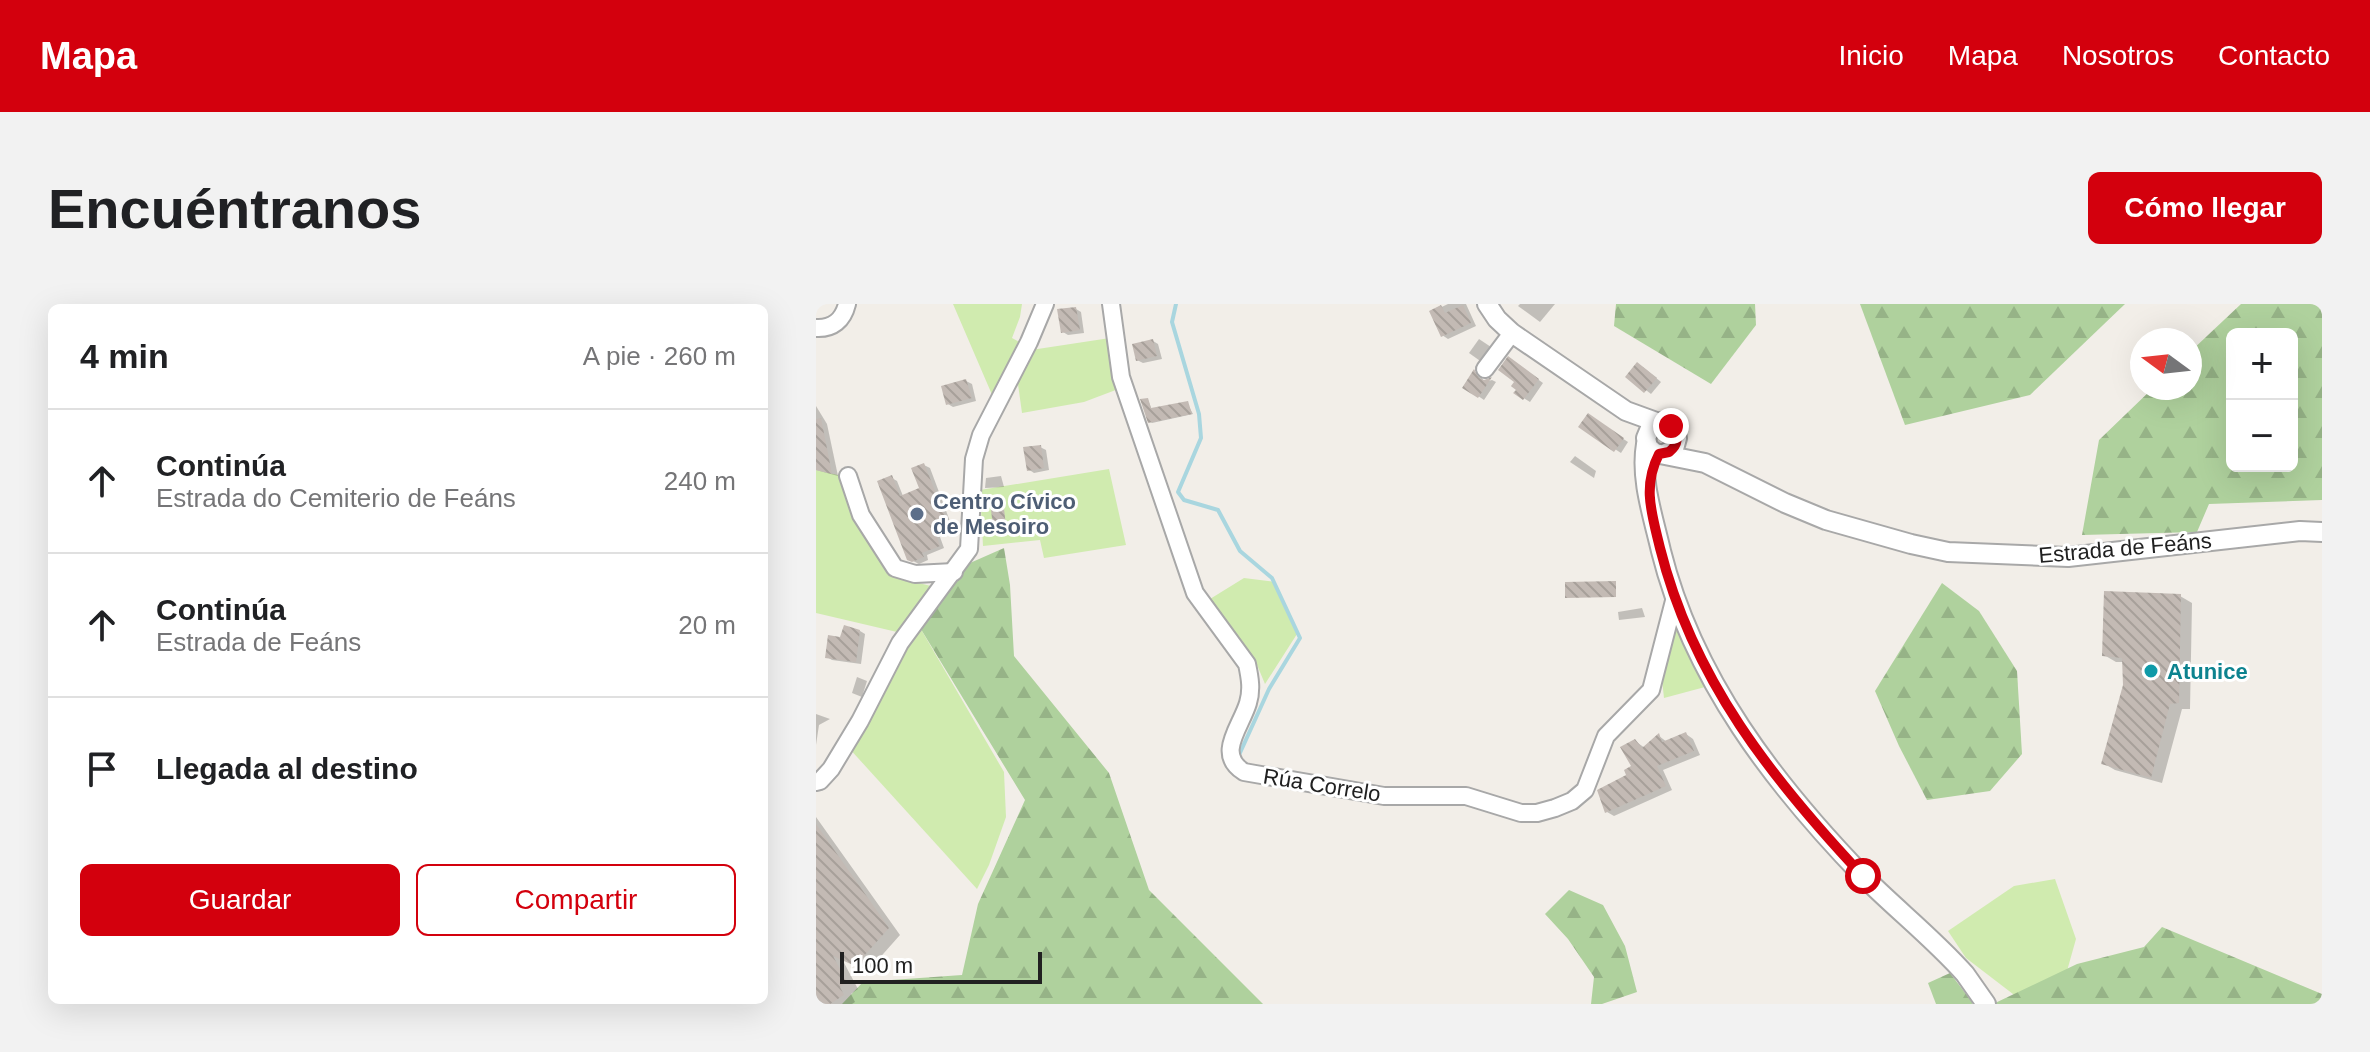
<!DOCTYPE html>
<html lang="es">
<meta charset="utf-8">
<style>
body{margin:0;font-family:Arial,sans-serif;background:#f2f2f2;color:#202124}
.controls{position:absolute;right:24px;top:24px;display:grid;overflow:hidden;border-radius:12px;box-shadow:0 8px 32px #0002}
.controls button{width:72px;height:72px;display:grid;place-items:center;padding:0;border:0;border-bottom:2px solid #e0e0e0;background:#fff;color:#202124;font:40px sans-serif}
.compass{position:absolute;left:1314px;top:24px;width:72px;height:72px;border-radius:50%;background:#fff;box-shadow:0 8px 32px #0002;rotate:285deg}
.scale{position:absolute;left:24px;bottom:20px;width:202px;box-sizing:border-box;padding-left:8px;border:4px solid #212121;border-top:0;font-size:22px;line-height:28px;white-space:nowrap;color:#212121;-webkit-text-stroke:6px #fff;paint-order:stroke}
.stop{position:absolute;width:24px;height:24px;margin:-18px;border:6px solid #d3000d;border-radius:50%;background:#fff}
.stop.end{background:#d3000d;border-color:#fff;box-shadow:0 2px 8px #0008}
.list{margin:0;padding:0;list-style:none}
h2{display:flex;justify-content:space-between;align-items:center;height:104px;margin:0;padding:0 32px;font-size:34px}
h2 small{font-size:26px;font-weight:400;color:#757577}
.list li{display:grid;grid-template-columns:52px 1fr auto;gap:24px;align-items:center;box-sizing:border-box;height:144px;padding:0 32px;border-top:2px solid #e0e0e0}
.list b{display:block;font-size:30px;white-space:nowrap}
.list p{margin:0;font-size:26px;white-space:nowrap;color:#757577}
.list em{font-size:26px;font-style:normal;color:#757577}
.actions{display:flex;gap:16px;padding:24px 32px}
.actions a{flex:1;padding:18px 0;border:2px solid #d3000d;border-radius:12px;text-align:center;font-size:28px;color:#d3000d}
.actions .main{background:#d3000d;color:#fff}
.icon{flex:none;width:44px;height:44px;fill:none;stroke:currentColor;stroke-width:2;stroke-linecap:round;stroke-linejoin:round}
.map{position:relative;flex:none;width:1506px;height:700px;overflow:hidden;border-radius:12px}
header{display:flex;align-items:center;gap:48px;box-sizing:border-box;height:112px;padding:0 40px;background:#d3000d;color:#fff}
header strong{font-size:38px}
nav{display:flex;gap:44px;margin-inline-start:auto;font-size:28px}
.intro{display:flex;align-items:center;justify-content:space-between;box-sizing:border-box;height:192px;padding:0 48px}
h1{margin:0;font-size:56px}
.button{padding:20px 36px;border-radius:12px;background:#d3000d;color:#fff;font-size:28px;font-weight:700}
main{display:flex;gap:48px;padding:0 48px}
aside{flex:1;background:#fff;border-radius:12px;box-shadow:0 8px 32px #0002}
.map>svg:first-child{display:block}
.grass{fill:#d0ebaf}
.forest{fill:url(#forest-firs);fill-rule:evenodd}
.shadow{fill:#0003}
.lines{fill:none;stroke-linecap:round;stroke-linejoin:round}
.stream{stroke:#a9d6df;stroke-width:4}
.building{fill:url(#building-back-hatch)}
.minor-casing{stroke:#a8a8a8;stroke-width:20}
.tertiary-casing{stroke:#a8a8a8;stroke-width:22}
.minor{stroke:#fff;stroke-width:16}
.tertiary{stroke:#fff;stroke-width:18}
.route{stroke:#d3000d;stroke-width:10}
.service-dot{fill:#5c6f8a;stroke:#fff;stroke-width:3}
.culture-dot{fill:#0f9aa8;stroke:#fff;stroke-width:3}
.labels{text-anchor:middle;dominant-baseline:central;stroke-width:6;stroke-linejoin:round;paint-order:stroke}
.service-label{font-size:22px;font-weight:bold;fill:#4e5e75;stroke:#fff;text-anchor:start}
.street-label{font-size:22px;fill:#212121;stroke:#fff}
.culture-label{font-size:22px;font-weight:bold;fill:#0d838f;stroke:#fff;text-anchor:start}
</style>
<header>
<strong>Mapa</strong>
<nav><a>Inicio</a><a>Mapa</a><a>Nosotros</a><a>Contacto</a></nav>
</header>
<div class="intro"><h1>Encuéntranos</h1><a class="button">Cómo llegar</a></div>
<main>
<aside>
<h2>4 min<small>A pie · 260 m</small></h2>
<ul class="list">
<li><svg class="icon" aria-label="ahead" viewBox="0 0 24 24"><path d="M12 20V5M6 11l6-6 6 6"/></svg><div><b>Continúa</b><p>Estrada do Cemiterio de Feáns</p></div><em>240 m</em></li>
<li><svg class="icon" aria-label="ahead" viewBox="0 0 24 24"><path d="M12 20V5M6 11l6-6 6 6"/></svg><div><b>Continúa</b><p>Estrada de Feáns</p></div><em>20 m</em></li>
<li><svg class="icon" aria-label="arrive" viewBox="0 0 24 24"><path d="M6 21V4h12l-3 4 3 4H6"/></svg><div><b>Llegada al destino</b></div></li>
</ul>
<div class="actions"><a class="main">Guardar</a><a>Compartir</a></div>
</aside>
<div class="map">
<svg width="1506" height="700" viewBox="0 0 1506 700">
<defs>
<pattern id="forest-firs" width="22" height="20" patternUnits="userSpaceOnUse" patternTransform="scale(2)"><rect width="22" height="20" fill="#afd19d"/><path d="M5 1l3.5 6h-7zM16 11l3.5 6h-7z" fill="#96b387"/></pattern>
<pattern id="building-back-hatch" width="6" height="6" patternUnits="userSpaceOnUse" patternTransform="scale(2)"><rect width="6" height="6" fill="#c3bab4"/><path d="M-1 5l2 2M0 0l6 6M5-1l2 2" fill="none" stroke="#a7a09a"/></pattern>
</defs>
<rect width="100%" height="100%" fill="#f2eee8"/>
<g class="grass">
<path d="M137,0H206L204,13L196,34L205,39L177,93Z"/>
<path d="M294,34L305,84L268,98L206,109L201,73L215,46Z"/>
<path d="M293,165L310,241L228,254L224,236L167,242L164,186Z"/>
<path d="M0,166L26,172L37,209L74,272L115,282L81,328L0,309Z"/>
<path d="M428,274L459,278L481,330L449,380L439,356L394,295Z"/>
<path d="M858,318L889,383L848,394L845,367Z"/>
<path d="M103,322L188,468L190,513L173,561L161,585L32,443L85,346Z"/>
<path d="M1239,575L1260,635L1249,674L1210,700L1150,654L1132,627L1198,582Z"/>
</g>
<g class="forest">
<path d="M800,0H939L940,21L895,80L798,22Z"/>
<path d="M1044,0H1309L1214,91L1089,121Z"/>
<path d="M1425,0H1506V196L1393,200L1381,228L1266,231L1283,136L1337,84H1374V48ZM1416,30H1476V162H1416Z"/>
<path d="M188,244L194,281L198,352L293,469L333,586L447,700H26L47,678L146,671L162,600L209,496L103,322L154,259Z"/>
<path d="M1126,279L1163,307L1201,367L1206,450L1174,487L1111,496L1083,442L1059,387Z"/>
<path d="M753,586L787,601L809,642L821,688L786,700H775L778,673L752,635L729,610Z"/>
<path d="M1346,623L1506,690V700H1177L1261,660L1328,643Z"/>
<path d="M1134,669L1156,698V700H1120L1112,679Z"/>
</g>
<g class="shadow">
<path d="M632,0H650L660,22L632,35L626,31L615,8Z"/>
<path d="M704,0H739L724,18L702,2Z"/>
<path d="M260,5L265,8L268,29L252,31L247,28Z"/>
<path d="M663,35L678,45L667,59L653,49Z"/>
<path d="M337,37L342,40L346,55L327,59L321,56Z"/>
<path d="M698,58L727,79L714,98L700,89L703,85Z"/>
<path d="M827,63L845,78L835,90L812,72Z"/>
<path d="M659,68L664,70L668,78L676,76L680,78L668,96L649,83Z"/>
<path d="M150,77L156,80L160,97L137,103L132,100Z"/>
<path d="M332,96L336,106L371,99L377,110L336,119L334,117Z"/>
<path d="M0,102L11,120L22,172L0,166Z"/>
<path d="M773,112L812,138L805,149L765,123Z"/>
<path d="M224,143L230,146L233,166L218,169L212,165Z"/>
<path d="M759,152L780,167L778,174L754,158Z"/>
<path d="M108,161L114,164L138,228L124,233L128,244L111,251L112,256L103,260L93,255L76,174L81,177L87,192L105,185Z"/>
<path d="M185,172L188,183L169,184L170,174Z"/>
<path d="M1364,292L1376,299L1374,405H1366L1346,479L1299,466L1287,459L1309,382L1308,358H1300L1288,351Z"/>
<path d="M826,304L829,313L803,316L802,308Z"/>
<path d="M44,327L49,330L45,360L16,356L11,353L26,335Z"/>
<path d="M41,373L51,377L46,393L36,389Z"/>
<path d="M0,410L14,415L3,421L0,441Z"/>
<path d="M870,430L877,435L884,451L847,466L856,486L798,512L791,508L818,462L819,437L829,444L843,432L851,438Z"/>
<path d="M0,513L84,631L52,667L26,655L42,685L35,690L39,698L36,700H0Z"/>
</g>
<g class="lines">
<path class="stream" d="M360,0L356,18L383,110L385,134L362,188L368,196L402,206L424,247L456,274L484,334L453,385L423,451"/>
</g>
<g class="building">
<path d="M625,1L629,9L647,1L655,19L625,33L613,7Z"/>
<path d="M260,3L264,26L245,29L241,5Z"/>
<path d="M337,35L341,52L320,57L316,40Z"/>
<path d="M692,52L723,75L707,96L697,89L700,86L695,82L698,78L682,66Z"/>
<path d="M821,58L841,74L828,89L809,73Z"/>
<path d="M658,65L663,74L668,76L676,73L662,94L646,84Z"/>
<path d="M150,75L156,94L130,101L125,82Z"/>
<path d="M332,94L335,104L372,97L376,110L332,119L324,95Z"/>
<path d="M772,109L808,134L798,148L762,123Z"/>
<path d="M5,114L16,170L0,166V115Z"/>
<path d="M225,141L228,164L211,167L207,143Z"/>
<path d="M108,159L134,225L120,230L124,242L106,249L108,253L96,258L91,256L61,177L76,171L84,192L103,184L95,164Z"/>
<path d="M188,205L191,230L178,231L175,206Z"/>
<path d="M800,277V293L749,294V278Z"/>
<path d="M1288,287L1365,290L1363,399L1354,400L1335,474L1285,460L1307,381L1306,354L1286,352Z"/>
<path d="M28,321L44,326L40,358L9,354L12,331L24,333Z"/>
<path d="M870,428L878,447L841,462L850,482L789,509L781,486L810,471L808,466L815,462L804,443L819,435L826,444L843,429L846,438Z"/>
<path d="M0,520L73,624L39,662L17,652L31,678L24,683L28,691L14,700H0Z"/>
</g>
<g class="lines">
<defs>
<g id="minor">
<path d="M295,0L305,73L379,289L431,360C434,374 436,386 432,399C425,423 399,450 428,468L568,492H650L705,509H721L739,504L756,497L769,486L790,432L835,386L859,293"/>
<path d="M0,24C17,25 27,16 31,0"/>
<path d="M669,65L696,29"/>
<path d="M32,172L45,211L79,264L99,270L138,268"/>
<path d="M0,478L4,477L15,465L44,417L84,339L153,245L158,155L165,131L213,38L229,0"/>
</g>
<g id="tertiary">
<path d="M671,0L681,15L696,29L810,107L843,119"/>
<path d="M830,140C824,175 837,212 845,247C877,375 958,480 1048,573C1081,606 1118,635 1149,670C1156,680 1163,690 1170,700"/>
<path d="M848,150L858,145L861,134L855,122L847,118L835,122L830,134L832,143L839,149L889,159L969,199L1010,216L1095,240L1132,248L1252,253L1484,227L1506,228"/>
</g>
</defs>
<use href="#minor" class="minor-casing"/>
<use href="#tertiary" class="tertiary-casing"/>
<use href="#minor" class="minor"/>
<use href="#tertiary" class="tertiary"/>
</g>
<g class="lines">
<path class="route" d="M855,122C864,131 862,141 853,148L843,150C826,183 836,210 844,244C877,376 956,475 1047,572"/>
</g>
<circle class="service-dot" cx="101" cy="210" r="8"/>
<circle class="culture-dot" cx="1335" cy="367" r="8"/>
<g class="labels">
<g class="service-label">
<text x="117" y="197">Centro Cívico<tspan x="117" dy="25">de Mesoiro</tspan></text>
</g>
<g class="street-label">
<text transform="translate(1309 244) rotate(-5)">Estrada de Feáns</text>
<text transform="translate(506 481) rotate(9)">Rúa Correlo</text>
</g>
<g class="culture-label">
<text x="1351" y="367">Atunice</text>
</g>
</g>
</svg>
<div class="controls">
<button>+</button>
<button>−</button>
</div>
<svg class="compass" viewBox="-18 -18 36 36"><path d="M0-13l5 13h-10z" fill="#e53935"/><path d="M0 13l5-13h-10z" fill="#757577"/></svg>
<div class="scale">100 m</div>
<div class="stop" style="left:1047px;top:572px"></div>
<div class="stop end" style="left:855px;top:122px"></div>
</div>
</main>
